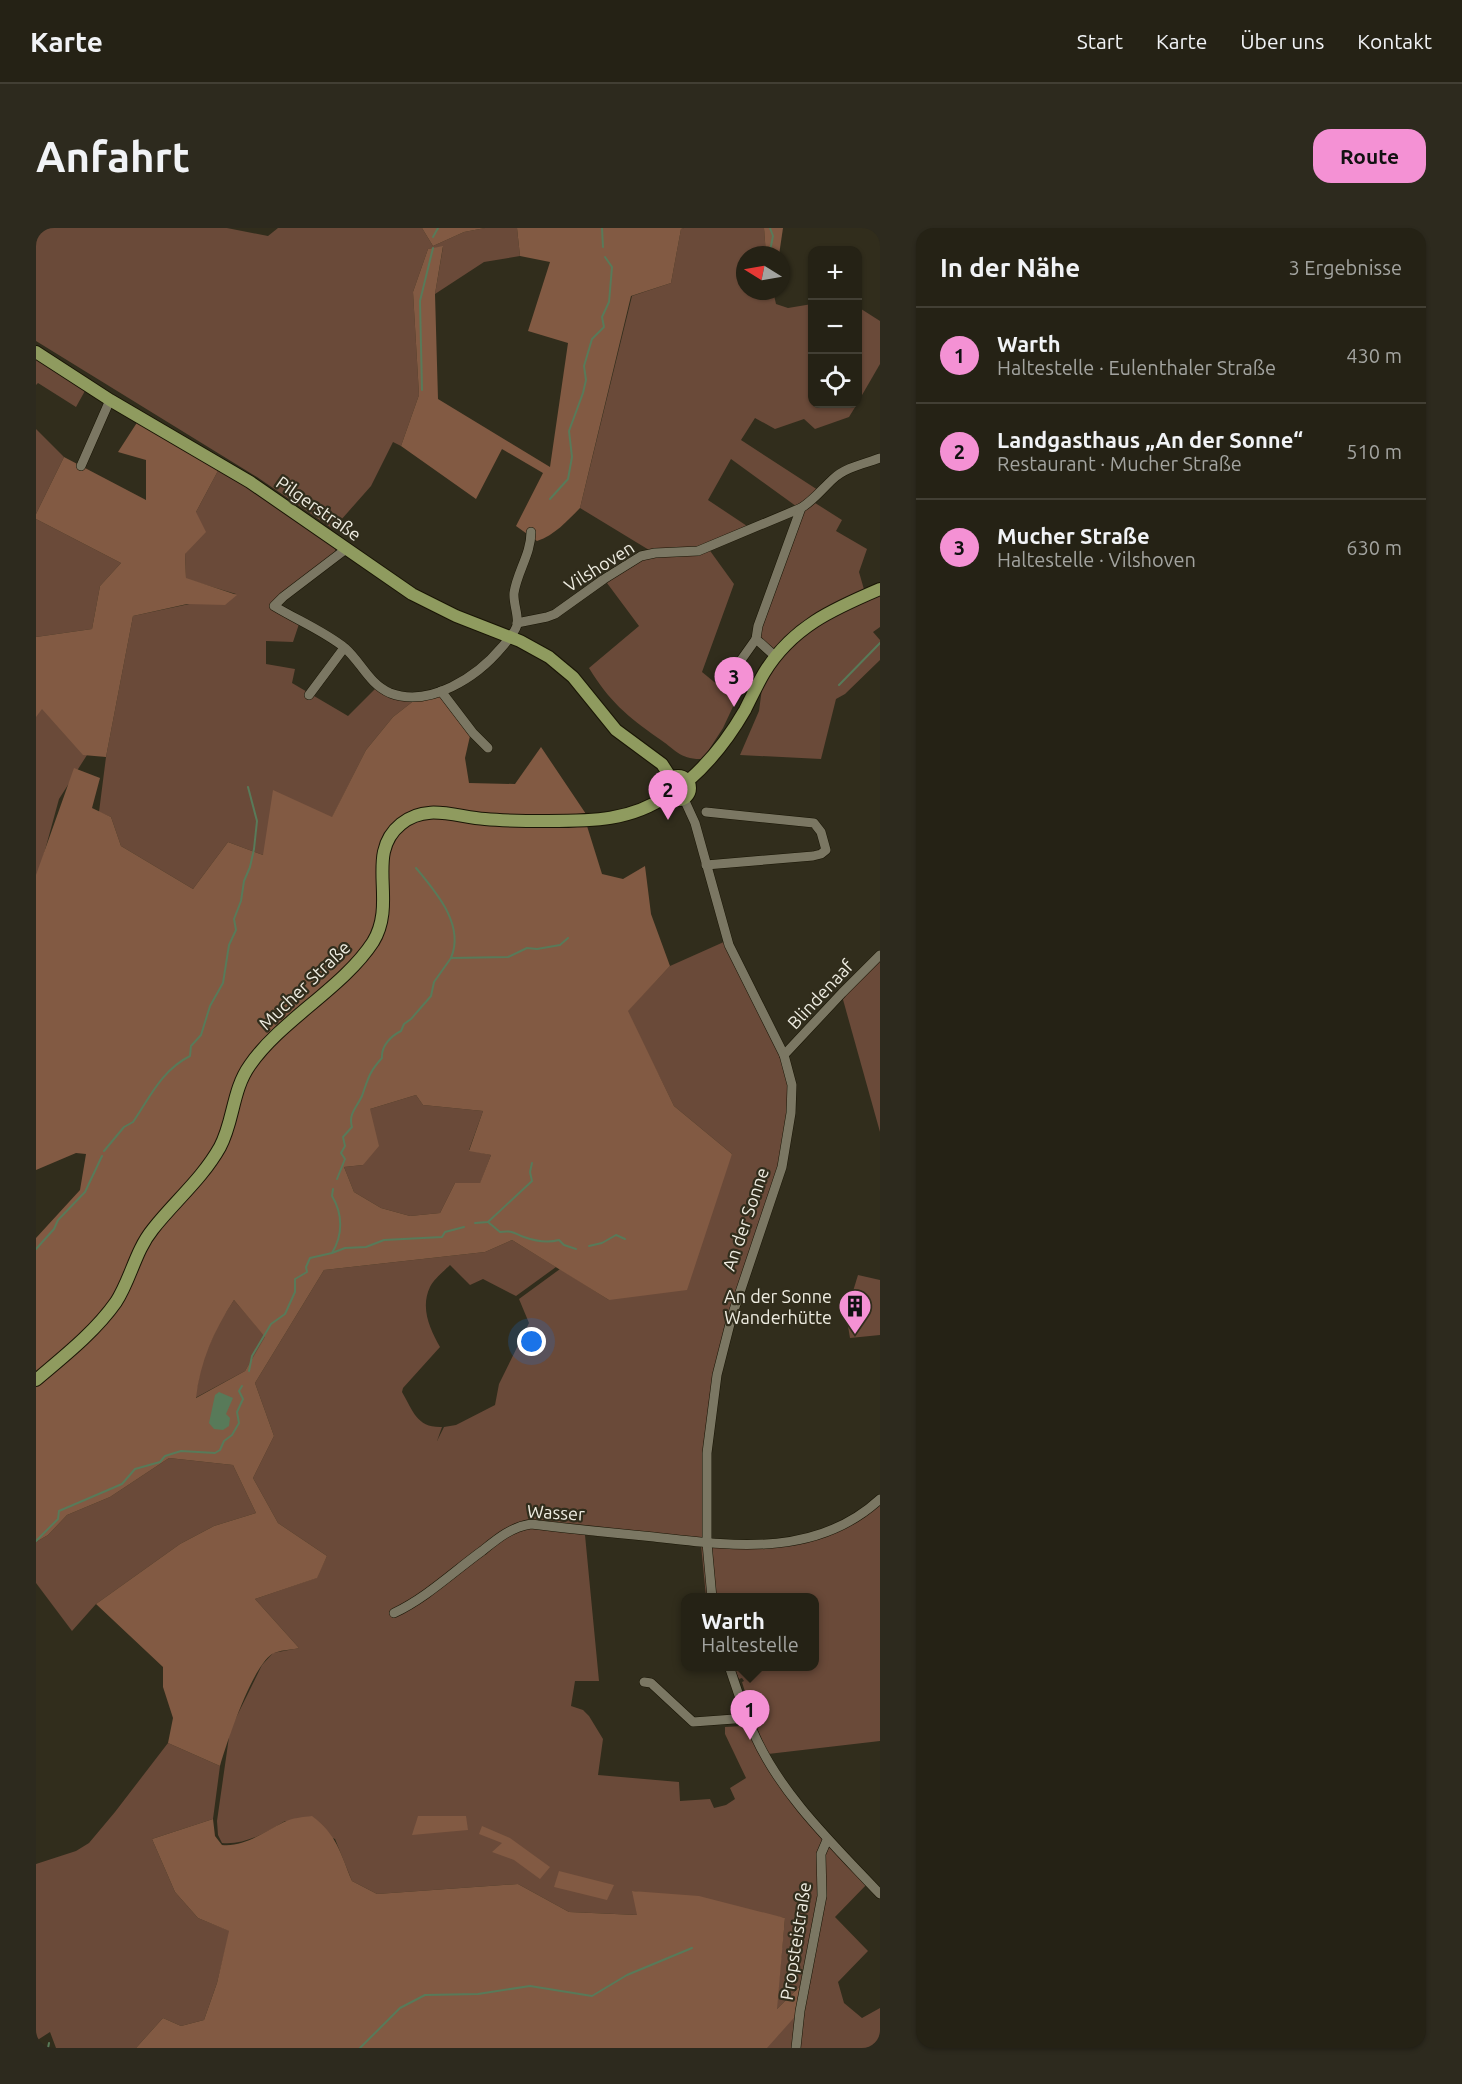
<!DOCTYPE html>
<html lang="de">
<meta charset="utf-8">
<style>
body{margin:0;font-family:Ubuntu,sans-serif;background:#2d2a1e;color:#f1f3f6}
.controls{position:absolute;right:18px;top:18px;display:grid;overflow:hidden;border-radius:12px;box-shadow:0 2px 4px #0004}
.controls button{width:54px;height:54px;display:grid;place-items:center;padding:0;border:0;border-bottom:2px solid #423f34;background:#252215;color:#f1f3f6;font:30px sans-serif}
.compass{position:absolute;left:700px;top:18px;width:54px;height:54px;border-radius:50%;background:#252215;box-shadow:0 2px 4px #0004;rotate:281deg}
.you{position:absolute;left:496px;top:1114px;width:21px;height:21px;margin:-15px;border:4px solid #fff;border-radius:50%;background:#1a73e8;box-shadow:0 0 0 9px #1a73e833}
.badge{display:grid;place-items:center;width:39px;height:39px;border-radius:50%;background:#f491d4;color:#111;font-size:20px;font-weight:700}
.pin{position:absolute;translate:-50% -50px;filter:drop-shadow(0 2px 3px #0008)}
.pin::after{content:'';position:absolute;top:32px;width:21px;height:18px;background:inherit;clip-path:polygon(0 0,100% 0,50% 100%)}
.popup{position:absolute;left:645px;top:1365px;width:138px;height:78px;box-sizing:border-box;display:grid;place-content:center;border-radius:12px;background:#252215;filter:drop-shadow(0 2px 4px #0005);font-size:20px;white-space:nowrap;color:#a3a4a0}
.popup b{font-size:22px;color:#f1f3f6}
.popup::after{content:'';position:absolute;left:50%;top:100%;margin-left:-12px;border:12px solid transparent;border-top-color:#252215}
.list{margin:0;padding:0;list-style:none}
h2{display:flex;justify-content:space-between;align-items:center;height:78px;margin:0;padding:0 24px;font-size:26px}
h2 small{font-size:20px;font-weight:400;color:#a3a4a0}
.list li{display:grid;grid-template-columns:39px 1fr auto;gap:18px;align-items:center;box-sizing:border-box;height:96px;padding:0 24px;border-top:2px solid #423f34}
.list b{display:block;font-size:22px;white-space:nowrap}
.list p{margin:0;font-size:20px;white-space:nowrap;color:#a3a4a0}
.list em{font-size:20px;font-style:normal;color:#a3a4a0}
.icon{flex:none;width:33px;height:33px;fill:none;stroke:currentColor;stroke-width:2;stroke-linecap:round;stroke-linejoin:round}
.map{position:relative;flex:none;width:844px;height:1820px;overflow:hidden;border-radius:18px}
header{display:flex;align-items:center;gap:36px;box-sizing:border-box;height:84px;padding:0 30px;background:#252215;border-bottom:2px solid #423f34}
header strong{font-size:28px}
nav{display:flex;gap:33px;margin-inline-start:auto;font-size:21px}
.intro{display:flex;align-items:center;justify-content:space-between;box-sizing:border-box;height:144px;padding:0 36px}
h1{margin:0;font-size:42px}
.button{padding:15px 27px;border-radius:18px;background:#f491d4;color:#111;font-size:21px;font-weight:700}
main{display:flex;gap:36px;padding:0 36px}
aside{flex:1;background:#252215;border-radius:18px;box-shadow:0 2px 4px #0004}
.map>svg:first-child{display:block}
.green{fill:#6a4a39}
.forest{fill:#825a43;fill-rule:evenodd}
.water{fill:#587a59}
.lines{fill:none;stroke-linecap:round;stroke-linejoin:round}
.stream{stroke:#587a59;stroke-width:2}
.minor-casing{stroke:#191505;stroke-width:10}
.major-casing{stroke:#191505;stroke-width:14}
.minor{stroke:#7b7763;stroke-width:9}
.major{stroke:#8f9b5f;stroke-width:12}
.labels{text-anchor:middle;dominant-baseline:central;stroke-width:4.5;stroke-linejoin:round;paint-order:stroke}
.street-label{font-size:18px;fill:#eeece1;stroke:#312d1c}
.poi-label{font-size:18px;fill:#eeece1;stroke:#312d1c;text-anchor:end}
</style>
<header>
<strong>Karte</strong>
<nav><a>Start</a><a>Karte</a><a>Über uns</a><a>Kontakt</a></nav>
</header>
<div class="intro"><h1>Anfahrt</h1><a class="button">Route</a></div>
<main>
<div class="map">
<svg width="844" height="1820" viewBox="0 0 844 1820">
<rect width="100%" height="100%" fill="#312d1c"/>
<g class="green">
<path d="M0,0H191L232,8L242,0H386L397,18L428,4L449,0H481L484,28L448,34L399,66L407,19L392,21L377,64L383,167L365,218L357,214L335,258L297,301L221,249L0,113Z"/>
<path d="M648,0H728L730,27H709V63H737L740,76L752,80L776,76V176H821L813,189L779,201L768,191L739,201L719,190L705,212L785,264L776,273L806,292L800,303L831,321L823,344L831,372L844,367V399L837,404L844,412V432L809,466L800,471L785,531L704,527L723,483L728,445L740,429L720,411L764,281L695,231L672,272L717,302L672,320L698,356L666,444L688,462L702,468L687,500L667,531C644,532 639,521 622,510C591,488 573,473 553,440L603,398L568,351L618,325L544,280L596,68L635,55L645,1Z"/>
<path d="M822,79L844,93V136L822,174Z"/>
<path d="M0,128L50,161L40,179L2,155L0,157Z"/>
<path d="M0,201L28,229L0,286Z"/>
<path d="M184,239L300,319L298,327L238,378L264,393L257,414L230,413V436L259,441L256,455L312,488L339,461L380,471L357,489L330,522L296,590L227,627L192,614L157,661L85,618L75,589L63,584L70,529L97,388L200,366L150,351L149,326L160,284Z"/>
<path d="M0,291L85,335L64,358L56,401L0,409Z"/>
<path d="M4,477L51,527L23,571L0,655V483Z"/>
<path d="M690,713L755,848L751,917L708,1050L673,1197L671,1315L729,1317L787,1304L844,1271V1513L732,1526L718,1493L706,1454L708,1453L706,1450L703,1451L698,1439L778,1438V1370L670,1369L665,1317L549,1307L563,1453H539L535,1478L547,1482L553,1488L567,1511L562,1547L643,1554L644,1573L674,1571L678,1580L690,1577L699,1571L694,1560L710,1550L689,1506V1499L707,1498L703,1487L712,1490L752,1561L833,1654L799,1689L832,1723L802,1754L808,1775L826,1790L844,1780V1820H730L769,1753L740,1782L749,1690L597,1663L602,1687L533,1684L482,1656L341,1666L316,1653L299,1611L249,1593C230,1605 209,1617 186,1615L182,1607L181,1593L194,1502L226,1437L237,1425L263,1420L219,1371L280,1350L291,1328L242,1295L217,1250L238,1208L219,1155L288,1042L449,1024L476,1012L520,1039L480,1068L447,1051L434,1057L414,1037C408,1043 398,1051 394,1059C384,1080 394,1101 404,1119L367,1160L366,1164C377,1183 381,1200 406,1199L401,1213L408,1199L420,1197L459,1177L463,1156L493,1095L483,1071L524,1041L573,1072L696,926L638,878L591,783L634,738Z"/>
<path d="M844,733V904L806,768Z"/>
<path d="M380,867L387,877L447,883L433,922L455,927L444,956L419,955L404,985L374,988L345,980L318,964L308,939L327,937L334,881Z"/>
<path d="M822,1047L844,1052V1107L814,1110L810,1086Z"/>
<path d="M198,1072L230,1109L209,1143L159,1170L166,1133L184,1093Z"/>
<path d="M133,1230L197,1237L220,1285L178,1298L144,1316L60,1376L36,1403L0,1355V1314L12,1307L31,1287L74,1269Z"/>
<path d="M132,1515L184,1538L177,1591L116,1611L139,1664L162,1690L194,1703L181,1755L168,1792L145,1798L127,1790L100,1820H20L14,1804L0,1813V1636L40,1623L53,1615L79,1584Z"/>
</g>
<g class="forest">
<path d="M386,0H449L428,4L397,18Z"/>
<path d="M481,0H648L645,1L635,55L595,68L544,280C531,293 519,307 501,313L480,298L507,245L466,221L440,271L365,218L383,167L377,64L392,21L407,18L399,66L402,171L514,239L532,115L492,103L514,34L484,28Z"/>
<path d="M728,0H747L743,27H730Z"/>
<path d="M102,193L184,239L160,284L170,304L149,326L150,350L201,367L189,377L151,376L97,388L70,529L47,527L6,481L0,489V409L56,401L64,358L85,335L0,291V286L28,229L110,272V232L82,224Z"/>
<path d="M405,468L434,508L429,530L433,555L479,556L505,519L550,586L551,598L566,646L587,651L609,638L615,686L634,738L592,783L638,878L696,926L651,1062L573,1072L476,1012L449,1024L288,1042L219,1155L238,1208L217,1250L242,1295L291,1328L281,1350L219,1371L263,1420C255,1422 243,1422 236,1426C216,1439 191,1514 184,1538L132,1515L137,1490L127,1459V1439L60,1376L144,1316L178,1298L220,1285L197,1237L133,1230L74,1269L31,1287L12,1307L0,1314V1010L44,962L50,926L40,925L0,942V647L38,540L64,550L56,580L75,589L85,618L157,661L192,614L227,627L237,562L296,589L330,522L357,489L380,471ZM380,867L387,877L447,883L433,923L455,927L444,955H419L404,985L374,988L345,980L318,964L308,939L327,937L343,918L334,881ZM198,1072L229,1109L209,1143L160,1170C164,1134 178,1102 198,1072Z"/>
<path d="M276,1588C301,1607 304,1624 316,1653L341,1666L482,1656L533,1684L601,1687L596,1663L663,1668L749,1690L741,1781L770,1752L764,1783L731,1820H100L127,1790L145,1798L168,1792L181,1755L193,1703L162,1690L139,1664L116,1611L177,1591L179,1608L186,1617C210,1619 227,1604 248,1594C256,1590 267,1589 276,1588Z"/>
<path d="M382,1588H430L432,1602L376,1607Z"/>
<path d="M446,1598L474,1610L514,1639L504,1651L478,1632L456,1624L466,1615L443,1606Z"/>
<path d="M523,1643L578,1657L571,1672L518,1659Z"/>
</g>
<path class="water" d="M183,1164L197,1170L190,1186L194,1190L193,1198L187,1202L178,1201L173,1195L179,1167Z"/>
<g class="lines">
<g class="stream">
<path d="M566,0L567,19"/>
<path d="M734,0L737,8L734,23"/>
<path d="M397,9L402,0"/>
<path d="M386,162L384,73L397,20"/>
<path d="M514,271L532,251L536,229L533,203L547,165L550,152L548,138L556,111L568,99L566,89L573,74L576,39L569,29"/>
<path d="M803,457L844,415"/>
<path d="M380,640C400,664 429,697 415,730"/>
<path d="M68,923L88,899L97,894C114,869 126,842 154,828L155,818L165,807L174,778L187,755L193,717L200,702L198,691L205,673L208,653L214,639L218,621L221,593L212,559"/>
<path d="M301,951L309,931L305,925L309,918L307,909L316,899C312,886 321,879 326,868C332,851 333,844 346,830C345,818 355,808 365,803L368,796L375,791L395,768L398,754L415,730L472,729L491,720L501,721L524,717L532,710"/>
<path d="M452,994L464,1004C476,1002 478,1005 488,1009C499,1013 512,1015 523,1012L528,1017L540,1021"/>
<path d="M439,995L452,994L496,953L494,944L496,935"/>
<path d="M553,1018L566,1015L580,1007L589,1011"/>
<path d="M0,1021L18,1001L22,992L49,964L66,928"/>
<path d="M296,1025L309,1020L330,1019L348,1012L406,1009L409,1004L428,999"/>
<path d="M213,1143L216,1128L235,1096L249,1086L259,1064V1051L271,1044L270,1039L274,1030L296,1025C307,1007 307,986 296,968L297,961"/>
<path d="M0,1313L22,1291L23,1283L86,1256L99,1241L124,1234L129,1228L145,1223L179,1225L184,1222L188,1213L196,1207L203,1195L201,1184L207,1171L203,1163L206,1158"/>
<path d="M12,1820L13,1815"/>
<path d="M324,1820L364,1780L389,1767L442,1766L494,1758L556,1768L591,1747L656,1720"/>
</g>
<defs>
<g id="minor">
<path d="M45,238L74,172"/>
<path d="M310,321L247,369L238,378C261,392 288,403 309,420C325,434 333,456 354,465C394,480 441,449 466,419C471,413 479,405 481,397C483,388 477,375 478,365C481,344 495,326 495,304"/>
<path d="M481,395L511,389L519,386L568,351L605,328L619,325L662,323L765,280C778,272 786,261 797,251C810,239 828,236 844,230"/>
<path d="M740,429L720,411L722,398L765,280"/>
<path d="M699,454L703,435L720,411"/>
<path d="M405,463L437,505L452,520"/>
<path d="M273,467L308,420"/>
<path d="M648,571L659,595L693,717L748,827L756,857L755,885L746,939L696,1088L681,1147L671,1225V1315L676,1370"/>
<path d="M670,637L777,628L785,626L790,622L785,604L778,595L670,584"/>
<path d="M748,827L806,765L844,727"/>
<path d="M358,1385C390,1370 417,1344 446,1323C461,1311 475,1299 495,1296C536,1301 577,1305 618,1309C697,1318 780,1330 844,1271"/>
<path d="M693,1438C701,1461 708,1485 719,1508C746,1568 799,1618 844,1666"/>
<path d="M608,1454L615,1455L657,1494L712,1490"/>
<path d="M760,1820L764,1783L786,1668L785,1626L791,1612"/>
</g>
<g id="major">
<path d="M0,124L74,172L214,254L376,366L420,388L484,413L513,429L537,449L580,502L626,536L635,550"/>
<circle cx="642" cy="560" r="12"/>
<path d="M652,553C675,533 694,508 709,482C715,470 721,457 728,445C756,399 797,381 844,361"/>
<path d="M0,1152C27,1129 59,1104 80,1074C95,1051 99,1023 117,1001C139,973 166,951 184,919C198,893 196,862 214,837C245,792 307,760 337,714C362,673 328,626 365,596C390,575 420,589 449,591C470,593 491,593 512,593C556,593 595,593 632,567"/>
</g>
</defs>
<use href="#minor" class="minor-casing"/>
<use href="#major" class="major-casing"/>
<use href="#minor" class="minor"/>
<use href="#major" class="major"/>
</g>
<defs>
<symbol id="building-pin" viewBox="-11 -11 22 30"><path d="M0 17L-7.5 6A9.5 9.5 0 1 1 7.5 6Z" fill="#f491d4" stroke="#312d1c"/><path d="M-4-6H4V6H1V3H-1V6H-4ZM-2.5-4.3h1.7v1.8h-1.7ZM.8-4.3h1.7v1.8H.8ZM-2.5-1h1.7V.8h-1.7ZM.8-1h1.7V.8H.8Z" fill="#111"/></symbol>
</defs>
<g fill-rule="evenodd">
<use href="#building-pin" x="800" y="1059" width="38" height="52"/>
</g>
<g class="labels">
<g class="street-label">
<text transform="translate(283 280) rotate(35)">Pilgerstraße</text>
<text transform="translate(563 338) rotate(-32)">Vilshoven</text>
<text transform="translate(268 757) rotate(-44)">Mucher Straße</text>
<text transform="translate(784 766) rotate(-47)">Blindenaaf</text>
<text transform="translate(709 991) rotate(-71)">An der Sonne</text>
<text transform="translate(520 1284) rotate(3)">Wasser</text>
<text transform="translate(759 1713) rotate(-81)">Propsteistraße</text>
</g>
<g class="poi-label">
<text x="796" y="1068">An der Sonne<tspan x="796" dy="21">Wanderhütte</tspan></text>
</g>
</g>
</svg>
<div class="controls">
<button>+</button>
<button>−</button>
<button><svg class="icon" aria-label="locate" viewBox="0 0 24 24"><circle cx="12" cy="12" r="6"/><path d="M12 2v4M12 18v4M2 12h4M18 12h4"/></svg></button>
</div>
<svg class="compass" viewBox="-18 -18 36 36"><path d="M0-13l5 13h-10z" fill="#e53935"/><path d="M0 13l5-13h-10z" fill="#a3a4a0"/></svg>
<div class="you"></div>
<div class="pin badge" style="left:714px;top:1512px">1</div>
<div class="popup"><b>Warth</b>Haltestelle</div>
<div class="pin badge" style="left:632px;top:592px">2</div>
<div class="pin badge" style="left:698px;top:479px">3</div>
</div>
<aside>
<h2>In der Nähe<small>3 Ergebnisse</small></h2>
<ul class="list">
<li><span class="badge">1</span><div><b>Warth</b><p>Haltestelle · Eulenthaler Straße</p></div><em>430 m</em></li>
<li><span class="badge">2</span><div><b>Landgasthaus „An der Sonne“</b><p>Restaurant · Mucher Straße</p></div><em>510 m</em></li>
<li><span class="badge">3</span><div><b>Mucher Straße</b><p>Haltestelle · Vilshoven</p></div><em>630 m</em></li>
</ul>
</aside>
</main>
